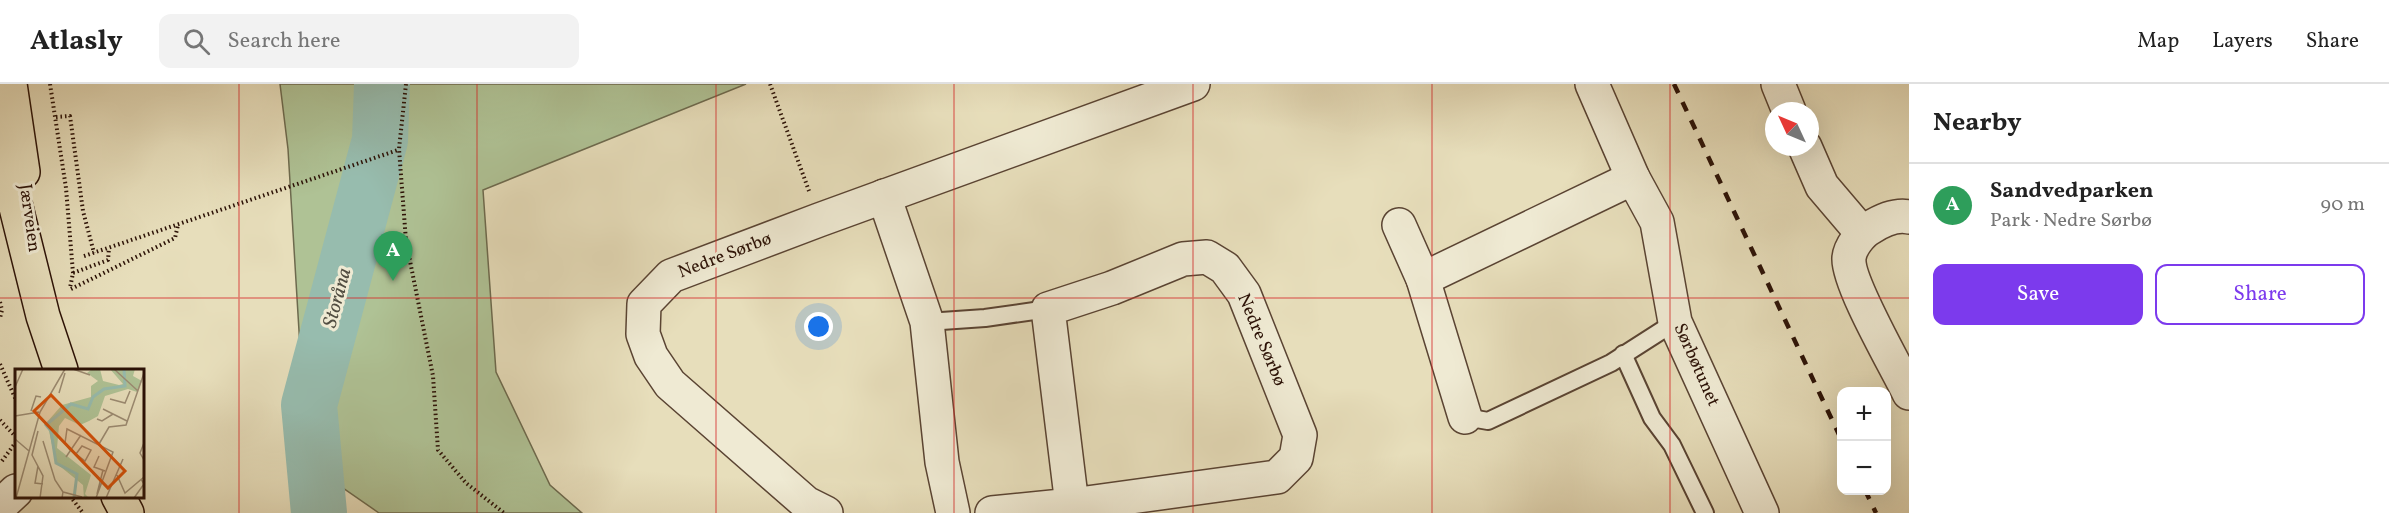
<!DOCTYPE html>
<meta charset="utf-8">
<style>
body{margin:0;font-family:Vollkorn,serif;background:#f2f2f2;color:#222}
.controls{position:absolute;right:18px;bottom:18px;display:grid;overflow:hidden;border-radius:12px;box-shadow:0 6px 24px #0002}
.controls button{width:54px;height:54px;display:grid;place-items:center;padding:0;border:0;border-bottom:2px solid #e0e0e0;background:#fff;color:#222;font:30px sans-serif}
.compass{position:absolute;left:1765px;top:18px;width:54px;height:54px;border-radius:50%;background:#fff;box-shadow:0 6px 24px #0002;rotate:314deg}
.you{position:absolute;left:819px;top:243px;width:21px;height:21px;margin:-15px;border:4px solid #fff;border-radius:50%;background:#1a73e8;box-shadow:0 0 0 9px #1a73e833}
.badge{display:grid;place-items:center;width:39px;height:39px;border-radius:50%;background:#7c3aed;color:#fff;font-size:20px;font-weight:700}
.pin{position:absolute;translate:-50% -50px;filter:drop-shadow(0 2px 3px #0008)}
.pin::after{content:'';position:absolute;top:32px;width:21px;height:18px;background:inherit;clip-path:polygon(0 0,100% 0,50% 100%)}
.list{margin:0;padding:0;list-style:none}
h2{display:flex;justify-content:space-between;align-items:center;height:78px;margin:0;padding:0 24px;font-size:26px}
h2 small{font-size:20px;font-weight:400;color:#767676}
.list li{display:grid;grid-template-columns:39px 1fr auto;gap:18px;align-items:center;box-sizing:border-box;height:84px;padding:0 24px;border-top:2px solid #e0e0e0}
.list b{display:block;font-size:22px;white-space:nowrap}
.list p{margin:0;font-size:20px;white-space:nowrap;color:#767676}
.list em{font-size:20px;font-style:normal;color:#767676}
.actions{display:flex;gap:12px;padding:18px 24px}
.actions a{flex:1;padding:14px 0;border:2px solid #7c3aed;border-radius:12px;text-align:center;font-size:21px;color:#7c3aed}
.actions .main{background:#7c3aed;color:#fff}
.icon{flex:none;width:33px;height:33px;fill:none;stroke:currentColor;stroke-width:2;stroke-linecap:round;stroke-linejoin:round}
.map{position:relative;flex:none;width:1909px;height:429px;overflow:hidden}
header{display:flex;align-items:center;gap:36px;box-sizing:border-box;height:84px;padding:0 30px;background:#fff;border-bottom:2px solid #e0e0e0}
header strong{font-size:28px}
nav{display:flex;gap:33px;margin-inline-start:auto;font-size:21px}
.search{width:420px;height:54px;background:#f2f2f2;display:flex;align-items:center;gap:15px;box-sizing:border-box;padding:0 21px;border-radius:12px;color:#767676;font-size:22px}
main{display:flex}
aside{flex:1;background:#fff}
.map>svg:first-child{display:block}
.green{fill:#afc295;stroke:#6d6a4e;stroke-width:1.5}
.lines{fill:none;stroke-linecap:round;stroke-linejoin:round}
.river{stroke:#97bcae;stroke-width:56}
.lane-casing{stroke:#5a4433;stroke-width:20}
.street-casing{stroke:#5a4433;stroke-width:36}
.primary-casing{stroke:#2b1106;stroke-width:36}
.path{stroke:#2b1106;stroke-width:4;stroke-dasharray:1.5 3;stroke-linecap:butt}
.lane{stroke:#efead3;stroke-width:16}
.street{stroke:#efead3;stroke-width:33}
.primary{stroke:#e7debb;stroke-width:33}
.rail{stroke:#2b1106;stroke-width:4.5;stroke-dasharray:10 10;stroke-linecap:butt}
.grid{fill:none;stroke:#d62828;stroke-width:1.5;stroke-opacity:0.55}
.labels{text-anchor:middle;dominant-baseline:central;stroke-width:6;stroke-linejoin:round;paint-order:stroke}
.street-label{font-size:18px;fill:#2b1106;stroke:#efead3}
.water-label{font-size:20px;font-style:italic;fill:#514d41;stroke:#efead3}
.inset-river{fill:none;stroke:#97bcae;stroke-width:3}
.inset-road{fill:none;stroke:#9c8c73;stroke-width:1.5}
.view{fill:#d5520b;fill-opacity:0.15;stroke:#d5520b;stroke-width:3}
.inset-edge{fill:none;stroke:#2b1106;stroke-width:3}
</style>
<header>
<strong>Atlasly</strong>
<div class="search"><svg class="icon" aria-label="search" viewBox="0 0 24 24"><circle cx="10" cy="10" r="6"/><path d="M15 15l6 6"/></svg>Search here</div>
<nav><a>Map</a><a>Layers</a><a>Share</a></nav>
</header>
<main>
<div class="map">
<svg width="1909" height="429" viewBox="0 0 1909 429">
<rect width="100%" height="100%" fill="#e7debb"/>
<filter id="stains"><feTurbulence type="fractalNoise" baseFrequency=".00333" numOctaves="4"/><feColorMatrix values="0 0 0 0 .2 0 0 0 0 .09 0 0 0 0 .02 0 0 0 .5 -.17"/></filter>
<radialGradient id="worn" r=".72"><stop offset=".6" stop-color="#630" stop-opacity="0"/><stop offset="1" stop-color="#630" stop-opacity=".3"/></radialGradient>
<path class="green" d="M280,0H746L483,106L496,288L550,401L582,429H379L307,379L288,65Z"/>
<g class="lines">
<path class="river" d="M319,429L309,321L380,56L382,0"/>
<defs>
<g id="lane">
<path d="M927,238L985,234L1048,225"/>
<path d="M1623,270L1652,334L1672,361L1705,429"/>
<path d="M1465,333L1488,337L1611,279L1675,238"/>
</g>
<g id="street">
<path d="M1592,0L1633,94L1657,138L1675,238L1762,429"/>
<path d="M1778,0L1789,27"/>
<path d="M1805,63L1822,102L1862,149"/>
<path d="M884,112L927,238L942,378L953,429"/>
<path d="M1909,133C1895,130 1881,137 1870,144C1861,149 1850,163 1849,174C1847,198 1896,282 1909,309"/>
<path d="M1399,141L1423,195L1465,333"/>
<path d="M1423,195L1633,94"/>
<path d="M0,422L16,407"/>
<path d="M826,429L806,419L670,300L651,272L643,250L644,220L671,192L819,136L1193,0"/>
<path d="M992,429L1072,421L1277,393L1296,374L1300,351L1244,210L1225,184L1207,173L1183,175L1112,204L1048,225L1072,421"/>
</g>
<g id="primary">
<path d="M10,0L23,88"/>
<path d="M0,59L43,232L61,286"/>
<path d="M118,412L127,429"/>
</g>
</defs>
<use href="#lane" class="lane-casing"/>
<use href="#street" class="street-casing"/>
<use href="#primary" class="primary-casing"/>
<g class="path">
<path d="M50,0L66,104L73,189L70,204"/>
<path d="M406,0L399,65L406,157L433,292L438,366L466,399L504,429"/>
<path d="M770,0L809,107"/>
<path d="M56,33L70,32L83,127L94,169"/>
<path d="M84,172L398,66"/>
<path d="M73,189L108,176L109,164"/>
<path d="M71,205L175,154L178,141"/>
<path d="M0,218L2,226L0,234"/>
<path d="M0,280L16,316"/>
<path d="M0,336L16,353"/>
<path d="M2,377L16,358"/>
<path d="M70,412L83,429"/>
</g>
<use href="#lane" class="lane"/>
<use href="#street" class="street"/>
<use href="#primary" class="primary"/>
<g class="rail">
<path d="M1674,0L1842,357"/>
<path d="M1865,406L1876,429"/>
</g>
</g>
<path class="grid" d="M239,0V429M477,0V429M716,0V429M954,0V429M1193,0V429M1432,0V429M1670,0V429M0,214H1909"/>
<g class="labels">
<g class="street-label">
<text transform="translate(29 134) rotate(82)">Jærveien</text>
<text transform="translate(725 172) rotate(-21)">Nedre Sørbø</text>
<text transform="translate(1261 256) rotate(67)">Nedre Sørbø</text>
<text transform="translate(1696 281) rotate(66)">Sørbøtunet</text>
</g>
<g class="water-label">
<text transform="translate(338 214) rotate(-75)">Storåna</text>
</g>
</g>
<g transform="translate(15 285)">
<rect width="129" height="129" fill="#e7debb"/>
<path d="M77,0H85L88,12L104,16L108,15L95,0H120L118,7L127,12L122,23L113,20L90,27L83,47L74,52L65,56L50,49L44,57L42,79L76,106L70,125L74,129H69L68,116L41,94L32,53L47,36L76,28V17L83,12L72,4Z" fill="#afc295"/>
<path class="inset-river" d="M59,129L62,105L41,94L36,62L31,56L56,35L73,40L78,28L89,20L110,17L109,0"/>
<path class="inset-road" d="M58,0L75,6M99,0L123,22M0,18L8,0M44,24L50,4M95,30L110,34L115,22M88,40L112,52M16,42L21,27L26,28M0,47L24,43M82,50L87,52L98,45M23,62L17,86L28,107L25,129M0,70L14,82M28,72L40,111L48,123M129,74L125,84L129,91M84,75L94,58L111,56L129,4M61,85L67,77L76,81L70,92L61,85L55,81L50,74L52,60L98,83L81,129M84,87L79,98L90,102M51,88L66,66M23,97L20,114L28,115M102,106L110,124L129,108M82,125L88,101M1,129L25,43L50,0M47,129L48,123L67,128M91,129L108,90M119,129L129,115L126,110"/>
<path class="view" d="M36,26L110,102L93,119L19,42Z"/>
<rect width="129" height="129" class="inset-edge"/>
</g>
<rect width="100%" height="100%" filter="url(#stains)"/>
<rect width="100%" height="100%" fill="url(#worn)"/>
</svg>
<div class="controls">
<button>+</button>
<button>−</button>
</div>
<svg class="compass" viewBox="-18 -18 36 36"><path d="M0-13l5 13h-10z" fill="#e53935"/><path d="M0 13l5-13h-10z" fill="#767676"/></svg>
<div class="you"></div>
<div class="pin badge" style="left:393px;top:197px;background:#2e9e5b">A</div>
</div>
<aside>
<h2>Nearby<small></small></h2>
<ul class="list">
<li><span class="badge" style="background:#2e9e5b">A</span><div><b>Sandvedparken</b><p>Park · Nedre Sørbø</p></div><em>90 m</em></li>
</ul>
<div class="actions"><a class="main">Save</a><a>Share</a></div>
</aside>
</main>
